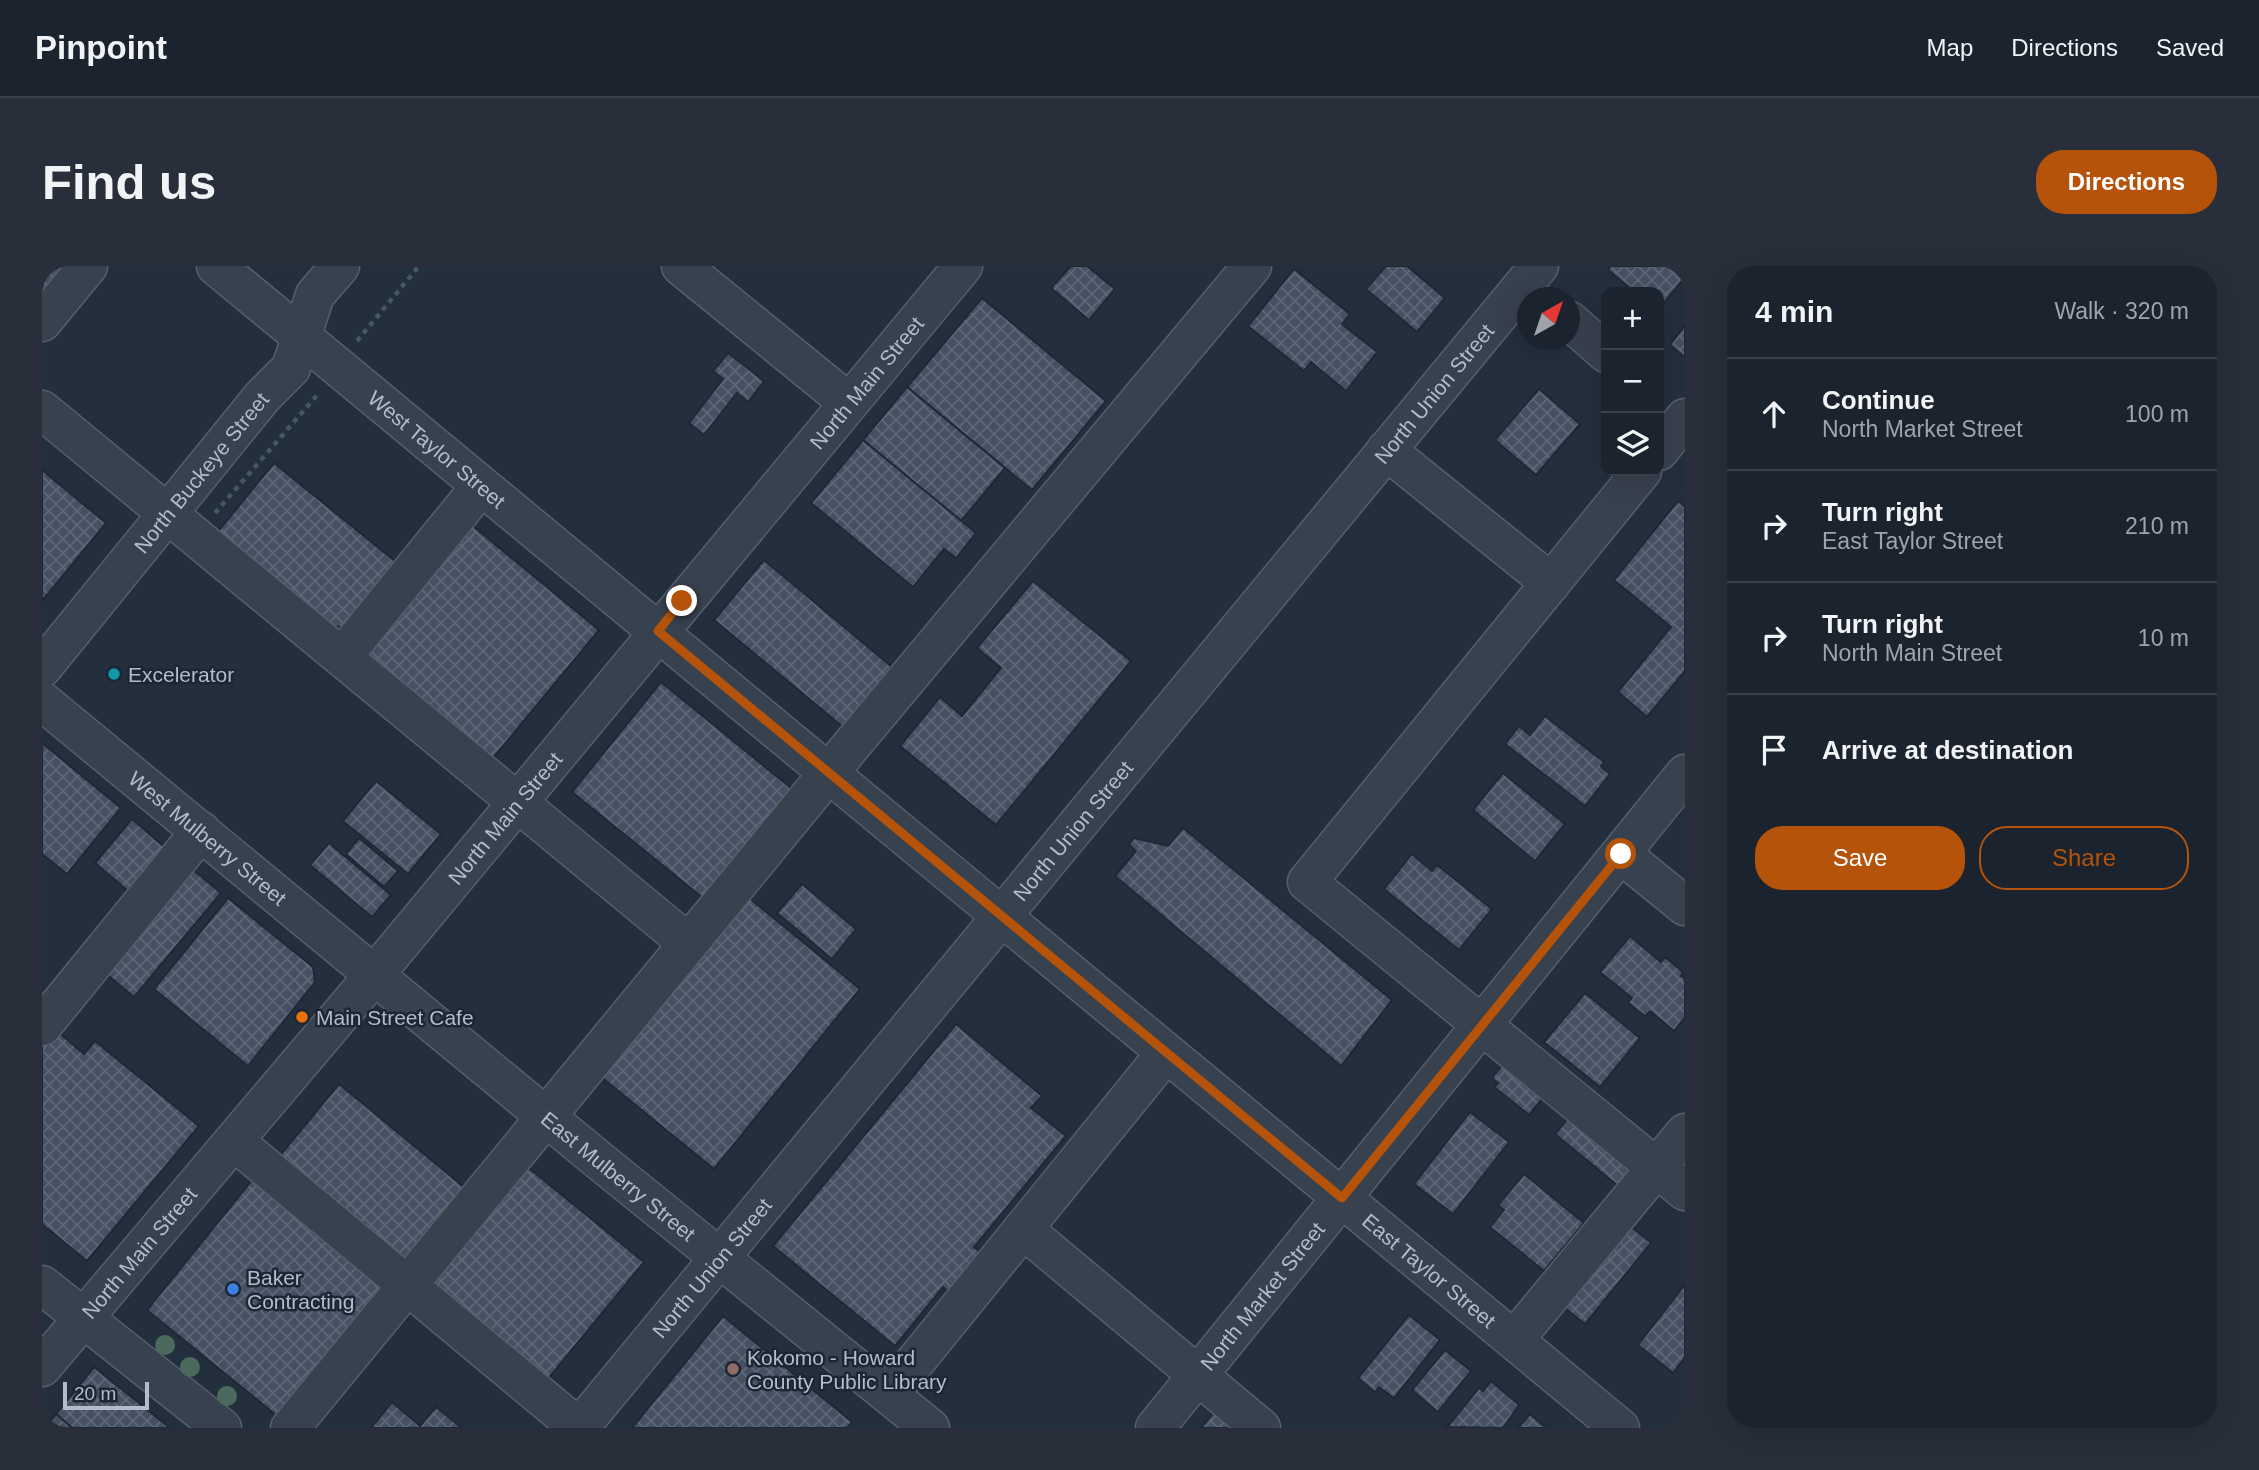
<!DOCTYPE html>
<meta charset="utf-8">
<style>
body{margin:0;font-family:Helvetica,sans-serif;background:#282f3a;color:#f1f3f6}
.controls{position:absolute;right:21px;top:21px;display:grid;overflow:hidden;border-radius:14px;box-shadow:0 7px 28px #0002}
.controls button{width:63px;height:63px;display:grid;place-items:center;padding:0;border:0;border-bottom:2px solid #39404a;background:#1b232e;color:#f1f3f6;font:35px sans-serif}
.compass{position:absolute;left:1475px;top:21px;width:63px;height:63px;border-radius:50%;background:#1b232e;box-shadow:0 7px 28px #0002;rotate:40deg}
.scale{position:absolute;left:21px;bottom:18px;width:86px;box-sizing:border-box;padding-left:7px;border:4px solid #b4bcc9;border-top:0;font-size:19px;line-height:24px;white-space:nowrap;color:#b4bcc9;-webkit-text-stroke:5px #1d2633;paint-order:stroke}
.stop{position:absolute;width:21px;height:21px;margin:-16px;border:5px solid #b45309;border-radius:50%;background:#fff}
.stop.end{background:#b45309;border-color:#fff;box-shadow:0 2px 7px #0008}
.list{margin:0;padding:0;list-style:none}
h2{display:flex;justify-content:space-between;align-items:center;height:91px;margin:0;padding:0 28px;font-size:30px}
h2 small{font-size:23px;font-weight:400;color:#a0a4aa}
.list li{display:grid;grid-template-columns:46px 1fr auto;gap:21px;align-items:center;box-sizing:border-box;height:112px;padding:0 28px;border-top:2px solid #39404a}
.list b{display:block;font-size:26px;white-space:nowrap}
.list p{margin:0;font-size:23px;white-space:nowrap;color:#a0a4aa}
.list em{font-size:23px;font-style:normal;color:#a0a4aa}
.actions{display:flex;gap:14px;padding:21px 28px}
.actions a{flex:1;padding:16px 0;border:2px solid #b45309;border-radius:28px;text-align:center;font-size:24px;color:#b45309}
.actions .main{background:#b45309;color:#fff}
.icon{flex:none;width:38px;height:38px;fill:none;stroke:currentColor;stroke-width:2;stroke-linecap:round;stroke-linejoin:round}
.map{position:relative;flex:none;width:1643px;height:1162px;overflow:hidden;border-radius:28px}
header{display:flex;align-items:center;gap:42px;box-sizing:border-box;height:98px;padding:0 35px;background:#1b232e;border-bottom:2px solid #39404a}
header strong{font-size:33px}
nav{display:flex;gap:38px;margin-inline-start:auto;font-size:24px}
.intro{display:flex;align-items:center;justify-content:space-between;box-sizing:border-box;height:168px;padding:0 42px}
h1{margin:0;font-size:49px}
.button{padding:18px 32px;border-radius:28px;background:#b45309;color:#fff;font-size:24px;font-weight:700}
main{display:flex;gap:42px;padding:0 42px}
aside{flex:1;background:#1b232e;border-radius:28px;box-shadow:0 7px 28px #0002}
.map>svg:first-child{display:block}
.building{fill:url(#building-cross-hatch);stroke:#1f2835;stroke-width:2}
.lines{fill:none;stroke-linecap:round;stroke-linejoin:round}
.minor-casing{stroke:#565f6c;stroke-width:41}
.path{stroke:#44595c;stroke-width:4.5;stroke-dasharray:5 5;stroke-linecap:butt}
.minor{stroke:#38414e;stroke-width:38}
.tree{fill:#4b6a5d}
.route{stroke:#b45309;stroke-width:9}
.culture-dot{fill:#0f9aa8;stroke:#1d2633;stroke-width:2.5}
.food-dot{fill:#e8710a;stroke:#1d2633;stroke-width:2.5}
.shop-dot{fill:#3f7fe0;stroke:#1d2633;stroke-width:2.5}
.education-dot{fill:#8d6e63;stroke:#1d2633;stroke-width:2.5}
.labels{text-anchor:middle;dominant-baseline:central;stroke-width:5;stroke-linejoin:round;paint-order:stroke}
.street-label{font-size:21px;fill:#b4bcc9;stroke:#1d2633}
.poi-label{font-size:21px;fill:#b4bcc9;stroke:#1d2633;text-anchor:start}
</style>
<header>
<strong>Pinpoint</strong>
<nav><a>Map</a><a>Directions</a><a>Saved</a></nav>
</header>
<div class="intro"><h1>Find us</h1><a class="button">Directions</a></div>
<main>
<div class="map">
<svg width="1643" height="1162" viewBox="0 0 1643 1162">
<defs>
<pattern id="building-cross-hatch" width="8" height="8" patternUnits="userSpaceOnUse" patternTransform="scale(1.75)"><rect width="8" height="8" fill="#455162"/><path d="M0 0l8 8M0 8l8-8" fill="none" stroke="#5d6877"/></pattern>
</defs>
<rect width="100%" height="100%" fill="#242f3e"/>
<g class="building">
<path d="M0,0H23L0,28Z"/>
<path d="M1029,0H1045L1073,23L1047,54L1009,22Z"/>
<path d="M1344,0H1365L1403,32L1375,66L1324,23Z"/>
<path d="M1569,0H1643V11L1617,43V26H1593L1566,4Z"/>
<path d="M1252,3L1308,48L1300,58L1335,86L1304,125L1269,96L1262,105L1206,60Z"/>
<path d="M940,32L1064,135L990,224L865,121Z"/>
<path d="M1643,59V91L1628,79Z"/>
<path d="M686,87L722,115L706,136L695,127L662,169L647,157L681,113L671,105Z"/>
<path d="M865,121L963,202L919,255L821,174Z"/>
<path d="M1497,123L1538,158L1494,209L1453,174Z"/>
<path d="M821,174L934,267L914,292L902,283L871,321L769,237Z"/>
<path d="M232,197L359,300L312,359L287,362L173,269Z"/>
<path d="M0,204L64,257L0,335Z"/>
<path d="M1636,235L1643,241V405L1605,451L1576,426L1629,361L1572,314Z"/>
<path d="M426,256L557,364L447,497L327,399L324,379Z"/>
<path d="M722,294L856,406L807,466L672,354Z"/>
<path d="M991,315L1089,395L954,559L858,480L898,431L920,450L959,402L935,382Z"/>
<path d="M619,416L755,527L666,636L530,526Z"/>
<path d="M1503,450L1562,496L1559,500L1568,508L1543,540L1463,478L1477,460L1488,469Z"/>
<path d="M0,477L79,542L25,608L0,588Z"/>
<path d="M1461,507L1523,558L1493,595L1431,544Z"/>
<path d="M334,515L399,568L366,608L301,555Z"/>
<path d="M90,553L128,586L92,630L53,597Z"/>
<path d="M1141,562L1350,734L1299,800L1073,610L1094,585L1087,579L1092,572L1126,580Z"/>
<path d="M317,572L356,605L342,621L304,588Z"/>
<path d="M287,577L349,629L330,651L268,599Z"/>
<path d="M1370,588L1390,605L1395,599L1450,643L1417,684L1342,623Z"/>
<path d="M143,597L179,627L92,731L56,701Z"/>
<path d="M760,618L814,663L790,693L735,647Z"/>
<path d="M700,626L818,723L672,903L553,806Z"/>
<path d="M186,632L271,701L273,716L206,800L112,723Z"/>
<path d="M1588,670L1619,696L1623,691L1641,706L1639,710L1643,713V751L1632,765L1608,745L1603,750L1586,737L1590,732L1558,706Z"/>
<path d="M1543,727L1598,772L1558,821L1502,776Z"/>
<path d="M914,758L1000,830L989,842L1024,870L932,981L941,988L908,1028L901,1021L853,1080L731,980Z"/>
<path d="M8,759L42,788L53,775L157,860L45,995L0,958V769Z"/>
<path d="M1465,793L1509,822L1487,849L1452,821L1456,817L1450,812Z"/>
<path d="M297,818L428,926L366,1001L235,893Z"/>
<path d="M1533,844L1601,900L1581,924L1513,868Z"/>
<path d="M1428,846L1467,876L1411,948L1372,918Z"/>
<path d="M477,894L602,996L501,1119L377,1017Z"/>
<path d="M215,908L351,1020L240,1154L105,1044Z"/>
<path d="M1482,908L1542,957L1502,1005L1448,961L1462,944L1456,939Z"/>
<path d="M1581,954L1609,977L1543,1058L1515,1036Z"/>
<path d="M1643,1018V1091L1631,1107L1596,1079Z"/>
<path d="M1367,1049L1398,1074L1352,1132L1337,1121L1333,1126L1316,1112Z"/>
<path d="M681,1050L810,1156L805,1162H590Z"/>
<path d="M1403,1084L1429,1105L1396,1146L1370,1124Z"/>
<path d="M52,1101L128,1162H30L14,1148Z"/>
<path d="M1449,1115L1477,1139L1461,1162L1405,1161L1437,1122L1441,1125Z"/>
<path d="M350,1136L378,1160L394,1141L420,1162H329Z"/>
<path d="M1172,1146L1192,1162H1159Z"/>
<path d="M14,1148L30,1162H2Z"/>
<path d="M1488,1148L1504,1162H1476Z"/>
</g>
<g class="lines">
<defs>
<g id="minor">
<path id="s1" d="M174,0L1578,1162"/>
<path d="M639,0L806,136"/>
<path d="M1528,55L1564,87"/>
<path d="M0,56L46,0"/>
<path d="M0,144L646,677"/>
<path d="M1344,184L1509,317"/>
<path d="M1617,185L1643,152"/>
<path d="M1600,205L1265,616L1643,925"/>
<path d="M300,391L439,220"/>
<path id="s2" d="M0,402L221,130L249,102L273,29L298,0"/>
<path id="s3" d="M0,435L559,896L888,1162"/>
<path d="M1579,588L1643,640"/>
<path d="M0,760L159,565"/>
<path d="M192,875L537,1162"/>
<path d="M981,963L1219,1162"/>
<path d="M0,1019L180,1162"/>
<path d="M1472,1074L1643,867"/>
<path id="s4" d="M0,1101L333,708L921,0"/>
<path d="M847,1128L1124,787"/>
<path d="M248,1162L808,481L1210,0"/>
<path id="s5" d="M537,1162L1497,0"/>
<path id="s6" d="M1113,1162L1643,508"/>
</g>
</defs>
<use href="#minor" class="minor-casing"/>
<g class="path">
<path d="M315,75L377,0"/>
<path d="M173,247L277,127"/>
</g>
<use href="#minor" class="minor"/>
</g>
<g class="tree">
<circle cx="123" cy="1079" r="10"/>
<circle cx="148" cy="1101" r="10"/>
<circle cx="185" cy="1130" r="10"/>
</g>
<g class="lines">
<path class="route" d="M640,335L616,365L1300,932L1579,588"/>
</g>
<circle class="culture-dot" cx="72" cy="408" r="7"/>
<circle class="food-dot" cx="260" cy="751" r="7"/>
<circle class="shop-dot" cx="191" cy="1023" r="7"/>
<circle class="education-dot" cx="691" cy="1103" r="7"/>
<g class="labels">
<g class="street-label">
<text stroke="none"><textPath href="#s4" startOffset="1284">North Main Street</textPath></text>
<text stroke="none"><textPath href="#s5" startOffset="1342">North Union Street</textPath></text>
<text stroke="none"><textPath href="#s1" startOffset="287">West Taylor Street</textPath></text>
<text stroke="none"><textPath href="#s2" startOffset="252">North Buckeye Street</textPath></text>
<text stroke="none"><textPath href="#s4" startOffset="718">North Main Street</textPath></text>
<text stroke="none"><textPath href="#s5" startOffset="775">North Union Street</textPath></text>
<text stroke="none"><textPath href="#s3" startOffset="215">West Mulberry Street</textPath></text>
<text stroke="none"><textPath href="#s3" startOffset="747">East Mulberry Street</textPath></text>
<text stroke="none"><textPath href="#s4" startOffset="150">North Main Street</textPath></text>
<text stroke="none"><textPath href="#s5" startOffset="208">North Union Street</textPath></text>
<text stroke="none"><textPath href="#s1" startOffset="1575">East Taylor Street</textPath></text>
<text stroke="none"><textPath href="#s6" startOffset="170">North Market Street</textPath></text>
</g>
<g class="poi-label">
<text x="86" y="408">Excelerator</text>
<text x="274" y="751">Main Street Cafe</text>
<text x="205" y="1011">Baker<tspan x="205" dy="24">Contracting</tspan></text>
<text x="705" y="1091">Kokomo - Howard<tspan x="705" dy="24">County Public Library</tspan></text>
</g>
</g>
</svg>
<div class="controls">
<button>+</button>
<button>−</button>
<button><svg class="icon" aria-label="layers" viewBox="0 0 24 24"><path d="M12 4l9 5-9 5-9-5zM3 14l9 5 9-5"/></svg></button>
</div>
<svg class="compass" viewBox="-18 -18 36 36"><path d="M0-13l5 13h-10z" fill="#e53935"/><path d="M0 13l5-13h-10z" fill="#a0a4aa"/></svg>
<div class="scale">20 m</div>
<div class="stop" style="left:1579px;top:588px"></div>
<div class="stop end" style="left:640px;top:335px"></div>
</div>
<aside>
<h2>4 min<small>Walk · 320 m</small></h2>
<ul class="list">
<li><svg class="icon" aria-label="ahead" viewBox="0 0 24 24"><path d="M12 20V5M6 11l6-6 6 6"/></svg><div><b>Continue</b><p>North Market Street</p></div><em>100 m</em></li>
<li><svg class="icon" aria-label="right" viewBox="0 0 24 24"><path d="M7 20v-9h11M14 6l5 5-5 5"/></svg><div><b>Turn right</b><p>East Taylor Street</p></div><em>210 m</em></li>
<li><svg class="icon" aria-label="right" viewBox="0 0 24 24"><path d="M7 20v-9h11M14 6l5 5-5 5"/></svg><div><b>Turn right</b><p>North Main Street</p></div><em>10 m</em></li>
<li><svg class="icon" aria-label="arrive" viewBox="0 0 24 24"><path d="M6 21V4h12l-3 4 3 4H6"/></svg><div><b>Arrive at destination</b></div></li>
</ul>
<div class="actions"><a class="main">Save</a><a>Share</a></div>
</aside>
</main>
